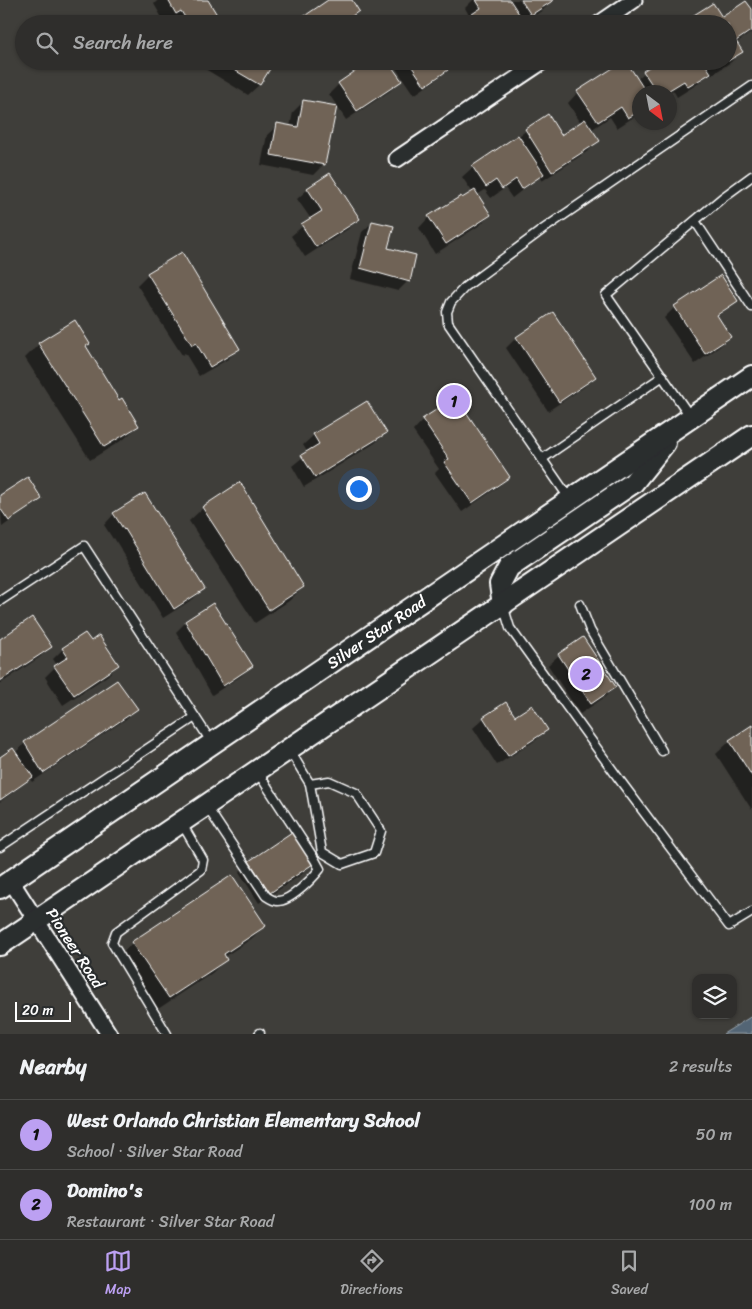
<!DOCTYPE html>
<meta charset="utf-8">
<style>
body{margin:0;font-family:Sriracha,sans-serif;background:#373634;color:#f1f3f6}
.controls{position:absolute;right:15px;bottom:15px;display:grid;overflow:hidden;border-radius:10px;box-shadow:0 1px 4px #0004}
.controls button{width:45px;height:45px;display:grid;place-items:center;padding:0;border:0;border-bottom:1px solid #4a4a48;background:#2f2e2c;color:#f1f3f6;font:25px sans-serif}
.compass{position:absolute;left:632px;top:85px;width:45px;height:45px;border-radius:50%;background:#2f2e2c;box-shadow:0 1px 4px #0004;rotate:148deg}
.scale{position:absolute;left:15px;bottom:12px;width:56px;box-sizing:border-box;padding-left:5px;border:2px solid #fff;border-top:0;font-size:14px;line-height:18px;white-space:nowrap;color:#fff;-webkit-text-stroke:4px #2a2d2e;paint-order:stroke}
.you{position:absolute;left:358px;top:488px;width:18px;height:18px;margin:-12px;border:4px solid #fff;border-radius:50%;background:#1a73e8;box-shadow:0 0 0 8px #1a73e833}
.badge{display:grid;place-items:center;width:32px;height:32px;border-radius:50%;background:#bca0f2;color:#111;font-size:16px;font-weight:700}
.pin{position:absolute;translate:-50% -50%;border:2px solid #fff;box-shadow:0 1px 5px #0006}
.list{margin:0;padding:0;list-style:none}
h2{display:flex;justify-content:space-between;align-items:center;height:65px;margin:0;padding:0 20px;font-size:21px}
h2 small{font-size:16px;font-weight:400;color:#a7a8a9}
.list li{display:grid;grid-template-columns:32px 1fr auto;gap:15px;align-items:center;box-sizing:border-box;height:70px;padding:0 20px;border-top:1px solid #4a4a48}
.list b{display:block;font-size:19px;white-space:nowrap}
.list p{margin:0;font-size:16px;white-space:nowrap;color:#a7a8a9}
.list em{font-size:16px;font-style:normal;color:#a7a8a9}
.icon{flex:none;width:28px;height:28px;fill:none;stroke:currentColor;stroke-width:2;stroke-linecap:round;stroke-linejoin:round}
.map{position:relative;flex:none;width:752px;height:1034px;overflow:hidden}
.search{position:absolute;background:#2f2e2c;box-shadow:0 1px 4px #0004;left:15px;right:15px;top:15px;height:55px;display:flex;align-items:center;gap:12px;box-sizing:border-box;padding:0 18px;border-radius:28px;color:#a7a8a9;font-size:19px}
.sheet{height:205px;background:#2f2e2c}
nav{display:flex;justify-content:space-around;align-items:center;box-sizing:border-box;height:70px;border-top:1px solid #4a4a48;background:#2f2e2c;font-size:14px;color:#a7a8a9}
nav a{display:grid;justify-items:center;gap:2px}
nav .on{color:#bca0f2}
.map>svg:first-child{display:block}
.water{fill:#536575;stroke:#98a3ac}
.shadow{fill:#0007}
.building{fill:#706456;stroke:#fff}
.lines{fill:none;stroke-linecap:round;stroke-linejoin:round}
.service-casing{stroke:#fff;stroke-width:11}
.minor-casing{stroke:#fff;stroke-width:19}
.secondary-casing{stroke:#fff;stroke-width:24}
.service{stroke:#2a2d2e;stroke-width:8}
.minor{stroke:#2a2d2e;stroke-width:15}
.secondary{stroke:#2a2d2e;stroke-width:20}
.labels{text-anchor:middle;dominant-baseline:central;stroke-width:4.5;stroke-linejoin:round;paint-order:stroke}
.street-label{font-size:16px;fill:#fff;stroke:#2a2d2e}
</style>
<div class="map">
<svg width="752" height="1034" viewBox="0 0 752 1034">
<rect width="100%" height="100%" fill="#3f3e3a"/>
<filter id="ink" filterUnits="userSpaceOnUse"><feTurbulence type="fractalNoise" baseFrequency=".02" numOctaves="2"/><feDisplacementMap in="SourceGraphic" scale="10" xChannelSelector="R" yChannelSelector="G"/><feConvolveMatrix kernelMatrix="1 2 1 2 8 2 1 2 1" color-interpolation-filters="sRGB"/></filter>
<g filter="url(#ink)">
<path class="water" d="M752,1016V1034H723Z"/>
<g class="shadow">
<path d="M158,0H207L218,18L212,24H172L170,20L165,23L154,4Z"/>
<path d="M330,0H350L358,11L342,24H298Z"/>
<path d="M473,0H553L543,10L521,24H463L470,17L465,8Z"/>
<path d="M752,11V32L736,43L741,51L731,62L710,76L708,73L699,83L677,97L673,90L669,92H640V113L617,128L610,117L591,130L598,141L588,151L542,181L539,177L512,198L505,188L491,198L485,190L477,195L490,215L480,225L435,254L419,228L429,217L473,193L462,177L473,167L548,116L561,137L581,123L568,103L578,92L636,80L658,61H728V24H686L690,19L722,18Z"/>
<path d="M440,19L444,24H432Z"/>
<path d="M234,20L241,24H230Z"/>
<path d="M205,61H265L271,64L259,85L248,95L202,67Z"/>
<path d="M391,61H441L446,70L436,80L414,95Z"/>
<path d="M400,81L390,91L346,120L329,94L339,84Z"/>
<path d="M304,101L324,164L313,175L261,165L267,135L278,125L290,127L293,112Z"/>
<path d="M308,189L358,218L348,229L305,257L291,236L311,219L297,199Z"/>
<path d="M373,222L387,249L408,281L398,291L350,279L362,232Z"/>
<path d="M182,254L238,348L228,359L199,376L185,353L182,355L137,285L148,274Z"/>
<path d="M720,277L736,301L717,317L730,337L719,347L695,364L664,318L675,307Z"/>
<path d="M553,314L594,377L584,387L548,411L506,348L516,338Z"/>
<path d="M39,344L85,347L119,402L138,426L124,439L90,460L25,358Z"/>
<path d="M423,420L508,477L498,487L462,512L435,473L439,469L413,431Z"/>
<path d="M385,433L375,443L304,487L292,466L308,453L303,445L314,435Z"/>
<path d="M0,497L41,499L2,527Z"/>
<path d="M203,508L303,587L289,601L255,623L189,521Z"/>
<path d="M114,514L203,589L193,599L163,618L114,538L113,539L104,525Z"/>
<path d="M186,622L252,665L241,676L212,695L176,632Z"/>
<path d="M583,639L615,687L605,697L580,714L548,665L559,655Z"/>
<path d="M0,640L50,647L40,657L0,684Z"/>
<path d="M90,642L118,665L107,676L63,705L45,677L57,665L53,659L63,649Z"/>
<path d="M136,709L126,719L32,782L30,779L0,802V759L15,753L25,743Z"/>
<path d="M484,718H515L546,730L536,740L497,765L473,728Z"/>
<path d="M752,726V810L716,754L730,741Z"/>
<path d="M291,834L312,864L301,875L259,903L239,872L249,862Z"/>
<path d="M265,926L251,939L224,957L226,959L212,973L155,1011L119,957L132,943Z"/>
</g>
<g class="building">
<path d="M168,0H208L219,18L210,24H189L181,11L176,14Z"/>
<path d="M328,0H352L359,11L341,24H308L303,17Z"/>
<path d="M476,0H510L523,20L518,24H473L469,16L481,8Z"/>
<path d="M521,0H554L531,15Z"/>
<path d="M746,1L752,9V30L736,41L743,52L728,61V24H693L689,18L713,3L722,17Z"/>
<path d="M219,61H268L273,64L260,85Z"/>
<path d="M370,61H388L402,81L357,111L338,83Z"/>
<path d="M408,61H442L448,70L425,86Z"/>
<path d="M624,61H626L646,92H640V111L628,118L621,107L598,122L577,91Z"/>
<path d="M658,61H703L711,73L688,87L684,81L666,92H657L643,71Z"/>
<path d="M303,100L337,106L325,165L271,155L277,123L298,127Z"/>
<path d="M548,114L561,135L585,119L600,141L552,172L525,129Z"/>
<path d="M518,135L544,174L522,189L516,179L502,189L496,180L486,187L472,166Z"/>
<path d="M330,173L360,219L316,247L301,224L322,211L307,188Z"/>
<path d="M475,190L491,215L446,244L428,216L461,196L462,198Z"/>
<path d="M372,221L394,226L388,248L416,255L410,282L360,268Z"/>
<path d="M182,252L240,349L210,367L196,343L192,345L147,273Z"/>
<path d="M721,275L738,301L717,315L731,337L705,354L674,306Z"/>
<path d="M553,312L596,377L559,402L516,337Z"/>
<path d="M75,320L90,344L86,346L119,400L122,398L139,426L104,447L38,343Z"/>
<path d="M456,397L510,477L472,503L444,462L449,459L422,419Z"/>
<path d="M367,401L387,433L315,477L301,455L319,444L313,434Z"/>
<path d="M28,477L42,499L9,521L0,508V495Z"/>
<path d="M240,482L304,587L269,610L202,507Z"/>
<path d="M145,493L205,589L174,609L125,529L124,530L113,513Z"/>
<path d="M213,603L253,666L223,686L185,621Z"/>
<path d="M32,617L52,647L0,681V639Z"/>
<path d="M85,633L91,641L99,635L119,665L74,695L54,666L68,657L62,648Z"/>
<path d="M583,637L616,687L591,704L558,654Z"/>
<path d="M117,680L138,709L43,773L24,742Z"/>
<path d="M506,702L515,716L532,705L548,730L508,756L483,717Z"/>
<path d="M752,725V776L729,740Z"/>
<path d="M13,748L33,777L0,800V757Z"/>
<path d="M292,832L313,864L270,893L249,861Z"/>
<path d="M232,875L266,926L224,954L227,960L169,998L131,942Z"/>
</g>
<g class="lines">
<defs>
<g id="service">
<path d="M695,221L752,307"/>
<path d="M690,416L606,295L722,198L752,176"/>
<path d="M542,459L663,376"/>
<path d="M569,498L448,323L447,312L451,302L465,287L542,230L752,86"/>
<path d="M0,601L84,546L212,743"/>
<path d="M580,604L590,630L662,751"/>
<path d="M503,605L510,628L619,779L729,926L752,912"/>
<path d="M289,749L310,784L322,852L342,864L374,853L381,831L356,793L329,781L310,784"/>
<path d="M207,807L266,896C269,898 274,901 277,901C290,902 313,878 320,869L315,860L257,771"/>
<path d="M0,847L195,717"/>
<path d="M167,1034L112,943L116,932L201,870L203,860L181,822"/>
<path d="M259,1034L260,1033"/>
</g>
<g id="minor">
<path d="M599,24L634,0"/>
<path d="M397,159L543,61"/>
<path d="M11,881L109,1034"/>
</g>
<g id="secondary">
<path d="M503,605L500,584L509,567L633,483L665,443"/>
<path id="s1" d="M0,888L752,376"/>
<path d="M0,945L752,435"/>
</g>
</defs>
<use href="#service" class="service-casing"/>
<use href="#minor" class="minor-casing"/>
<use href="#secondary" class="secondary-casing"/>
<use href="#service" class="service"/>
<use href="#minor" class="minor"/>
<use href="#secondary" class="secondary"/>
</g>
</g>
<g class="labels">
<g class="street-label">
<text stroke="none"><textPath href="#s1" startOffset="455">Silver Star Road</textPath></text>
<text transform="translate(75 948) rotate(57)">Pioneer Road</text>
</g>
</g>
</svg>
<div class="controls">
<button><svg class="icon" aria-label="layers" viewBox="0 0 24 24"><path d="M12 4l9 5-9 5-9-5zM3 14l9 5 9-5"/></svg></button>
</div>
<svg class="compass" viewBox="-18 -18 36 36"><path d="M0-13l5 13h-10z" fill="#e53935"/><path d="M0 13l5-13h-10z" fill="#a7a8a9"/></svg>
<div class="scale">20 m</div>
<div class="you"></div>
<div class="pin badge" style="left:454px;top:401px">1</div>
<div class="pin badge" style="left:586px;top:674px">2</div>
<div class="search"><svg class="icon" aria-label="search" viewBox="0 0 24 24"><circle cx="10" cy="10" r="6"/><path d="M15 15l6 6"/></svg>Search here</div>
</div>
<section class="sheet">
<h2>Nearby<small>2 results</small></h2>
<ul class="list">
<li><span class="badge">1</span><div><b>West Orlando Christian Elementary School</b><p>School · Silver Star Road</p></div><em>50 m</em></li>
<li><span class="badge">2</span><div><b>Domino's</b><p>Restaurant · Silver Star Road</p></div><em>100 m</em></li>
</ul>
</section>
<nav>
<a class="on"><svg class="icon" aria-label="map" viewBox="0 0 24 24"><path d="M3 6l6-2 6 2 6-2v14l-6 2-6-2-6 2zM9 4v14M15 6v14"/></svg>Map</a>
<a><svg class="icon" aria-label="directions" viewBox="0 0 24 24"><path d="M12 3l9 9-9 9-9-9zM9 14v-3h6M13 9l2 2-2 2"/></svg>Directions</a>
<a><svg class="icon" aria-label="saved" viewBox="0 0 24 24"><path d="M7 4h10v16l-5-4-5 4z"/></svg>Saved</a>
</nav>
